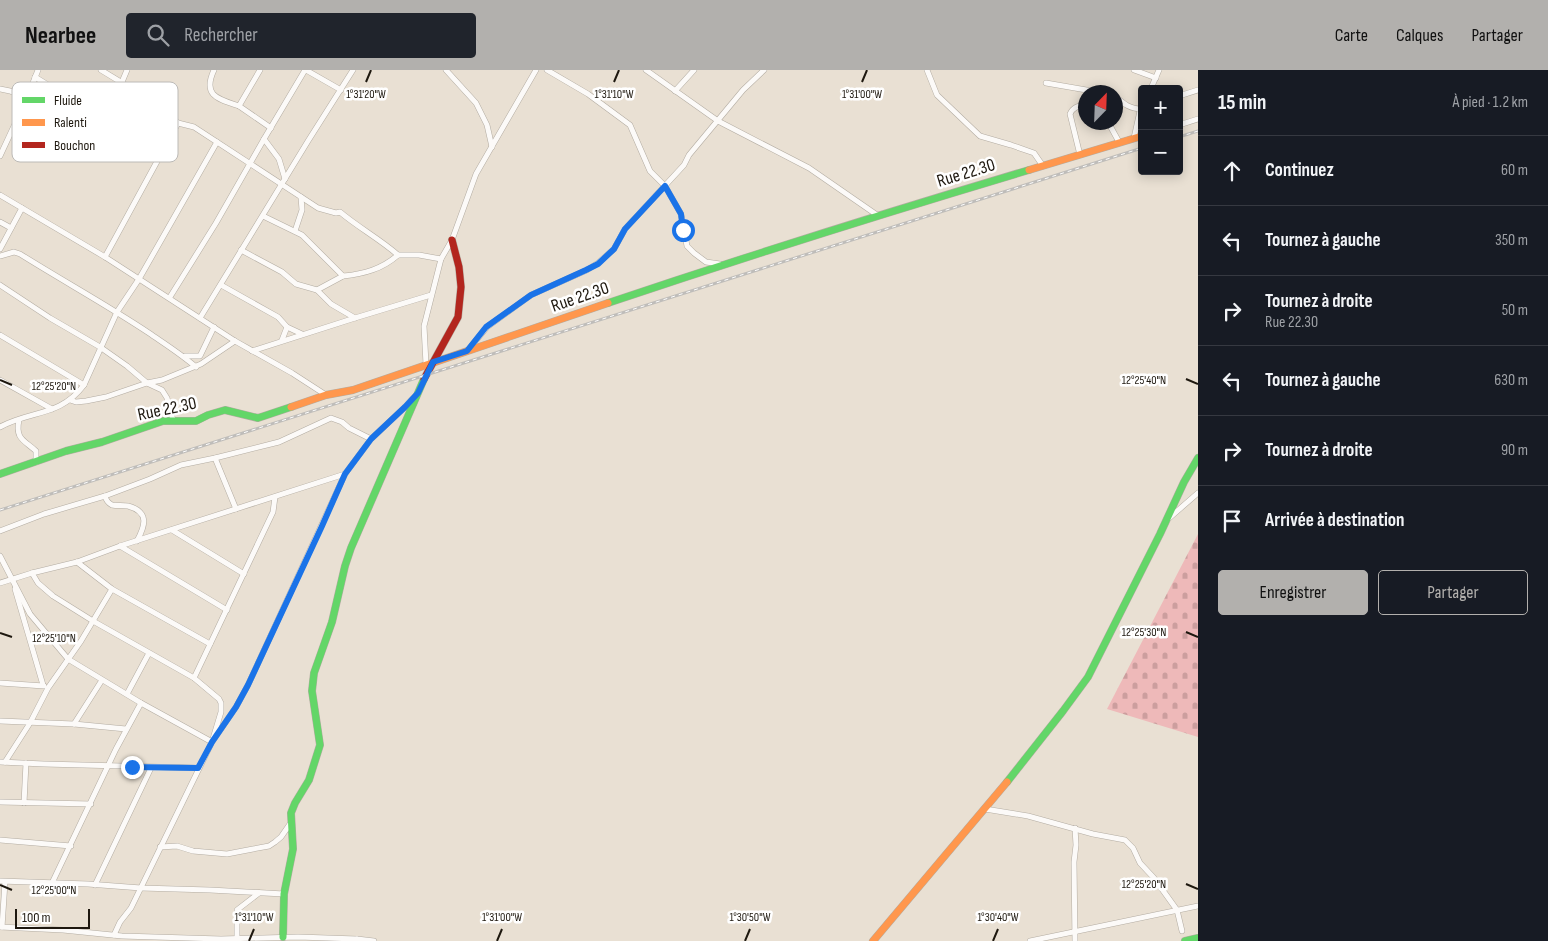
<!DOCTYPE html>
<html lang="fr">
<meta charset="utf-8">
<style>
body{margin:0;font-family:"Sofia Sans Condensed",sans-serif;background:#20242c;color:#f1f3f6}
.controls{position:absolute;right:15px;top:15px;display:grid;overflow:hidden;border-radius:5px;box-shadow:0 2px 12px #0003}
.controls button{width:45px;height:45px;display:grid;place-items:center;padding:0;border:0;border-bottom:1px solid #363941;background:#171b24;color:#f1f3f6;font:25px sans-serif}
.compass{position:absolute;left:1078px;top:15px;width:45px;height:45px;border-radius:50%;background:#171b24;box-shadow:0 2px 12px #0003;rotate:23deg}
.scale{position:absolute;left:15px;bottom:12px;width:75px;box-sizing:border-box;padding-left:5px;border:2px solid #1e180f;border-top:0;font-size:14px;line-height:18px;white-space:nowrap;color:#1e180f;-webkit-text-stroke:4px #fff;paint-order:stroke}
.stop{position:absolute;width:15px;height:15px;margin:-11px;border:4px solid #1a73e8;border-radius:50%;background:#fff}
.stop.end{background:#1a73e8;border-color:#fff;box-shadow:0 1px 5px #0008}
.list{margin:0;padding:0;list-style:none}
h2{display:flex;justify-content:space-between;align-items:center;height:65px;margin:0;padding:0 20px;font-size:21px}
h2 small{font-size:16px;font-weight:400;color:#9ea1a6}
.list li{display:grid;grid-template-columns:32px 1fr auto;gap:15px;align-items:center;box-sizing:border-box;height:70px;padding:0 20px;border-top:1px solid #363941}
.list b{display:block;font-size:19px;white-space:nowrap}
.list p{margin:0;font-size:16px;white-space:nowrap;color:#9ea1a6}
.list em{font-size:16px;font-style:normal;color:#9ea1a6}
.actions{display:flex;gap:10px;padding:15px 20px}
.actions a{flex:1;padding:11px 0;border:1px solid #b2b0ad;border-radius:5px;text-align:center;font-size:18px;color:#b2b0ad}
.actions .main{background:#b2b0ad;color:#111}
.icon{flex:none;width:28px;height:28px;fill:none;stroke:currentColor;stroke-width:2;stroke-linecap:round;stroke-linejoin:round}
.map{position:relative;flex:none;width:1198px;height:871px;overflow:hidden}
header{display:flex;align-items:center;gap:30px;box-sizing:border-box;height:70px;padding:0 25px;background:#b2b0ad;color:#111}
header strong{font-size:24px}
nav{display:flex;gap:28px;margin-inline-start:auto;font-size:18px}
.search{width:350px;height:45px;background:#20242c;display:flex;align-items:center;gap:12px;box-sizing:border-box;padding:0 18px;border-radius:5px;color:#9ea1a6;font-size:19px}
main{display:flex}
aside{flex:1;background:#171b24}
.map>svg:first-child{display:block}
.cemetery{fill:url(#cemetery-stones)}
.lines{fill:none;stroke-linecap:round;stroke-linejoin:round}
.street-casing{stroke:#b3aca2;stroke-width:6}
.fast-casing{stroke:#b3aca2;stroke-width:8}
.slow-casing{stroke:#b3aca2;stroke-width:8}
.jam-casing{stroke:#b3aca2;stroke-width:8}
.street{stroke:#fcfaf8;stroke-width:5}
.fast{stroke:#63d668;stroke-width:7}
.slow{stroke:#ff974d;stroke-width:7}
.jam{stroke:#b3261e;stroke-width:7}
.rail-casing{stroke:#bfbdba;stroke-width:3}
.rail{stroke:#fff;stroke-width:1;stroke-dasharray:4;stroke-linecap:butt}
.route{stroke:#1a73e8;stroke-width:6}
.ticks{fill:none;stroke:#1e180f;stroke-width:2}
.labels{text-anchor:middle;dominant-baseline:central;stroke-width:5;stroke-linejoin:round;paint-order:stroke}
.street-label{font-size:18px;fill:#1e180f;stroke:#fff}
.key{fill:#fff;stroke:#bcbab7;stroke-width:1}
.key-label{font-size:14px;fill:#1e180f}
.ticks-label{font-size:12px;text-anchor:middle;fill:#1e180f;stroke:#fff;stroke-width:5;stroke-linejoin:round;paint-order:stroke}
</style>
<header>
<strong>Nearbee</strong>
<div class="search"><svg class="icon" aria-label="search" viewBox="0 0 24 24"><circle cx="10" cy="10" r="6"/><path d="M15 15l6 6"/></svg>Rechercher</div>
<nav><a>Carte</a><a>Calques</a><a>Partager</a></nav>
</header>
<main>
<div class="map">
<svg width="1198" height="871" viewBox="0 0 1198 871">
<defs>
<pattern id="cemetery-stones" width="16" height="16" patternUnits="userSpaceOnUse" patternTransform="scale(1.25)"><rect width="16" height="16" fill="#eeb9b9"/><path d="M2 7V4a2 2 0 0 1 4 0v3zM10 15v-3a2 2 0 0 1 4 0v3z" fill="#cc9e9e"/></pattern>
</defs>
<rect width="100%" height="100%" fill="#e9e0d3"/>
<path class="cemetery" d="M1198,464V667L1107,639Z"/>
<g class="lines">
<defs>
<g id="street">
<path d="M101,0L162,37L178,53"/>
<path d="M214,0C202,26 218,29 239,36L260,0"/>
<path d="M306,0L341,20"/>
<path d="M446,0L476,33L487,55L492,77"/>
<path d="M547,0L588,24L630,55L650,101L665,116L681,144L687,176L694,183L706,192L720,194"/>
<path d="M646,0L718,51L809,98L877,145"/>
<path d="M927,0L937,25L980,66L1011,75L1034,83L1043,96"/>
<path d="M1134,0L1156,8"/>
<path d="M35,7L161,85"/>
<path d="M122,12L127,0"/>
<path d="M1046,13L1098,22"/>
<path d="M0,19L10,21L27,28"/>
<path d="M1150,19L1152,16L1159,0"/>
<path d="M675,21L694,0"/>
<path d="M1179,26L1198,20"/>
<path d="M1116,27C1124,34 1130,39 1142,39"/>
<path d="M239,36L271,58"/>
<path d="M1108,52L1119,72"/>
<path d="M1179,55L1198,49"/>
<path d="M1134,68L1142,32"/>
<path d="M1080,85L1070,44C1073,37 1078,36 1086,35"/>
<path d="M0,86L27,28L38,0"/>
<path d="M285,109L279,89L264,69L305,0"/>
<path d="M0,125L105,187L235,271L292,303L326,325"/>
<path d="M263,146L302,165L343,206L317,220"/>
<path d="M0,152L11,158"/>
<path d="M295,161L302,140L301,127"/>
<path d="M0,179L22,138"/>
<path d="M241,180L282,202L296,214L317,220L331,234L355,248"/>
<path d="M398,185H419L441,189"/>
<path d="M0,186L14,182L20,184C63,211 107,235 149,263C165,274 181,284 196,297"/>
<path d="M105,187L178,53L194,57L318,138L336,143L340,142C359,158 380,169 398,185C382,199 364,204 343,206"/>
<path d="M0,215L50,248L100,277L127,296L147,313L162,320L167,328L173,350"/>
<path d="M221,215L278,247L287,257L282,270"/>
<path d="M170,227L216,153L264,69"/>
<path d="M200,248L308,71L353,0"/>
<path d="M287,257L302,264"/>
<path d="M0,265L84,315"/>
<path d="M468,280L487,257L531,225L587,200L598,193L614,179L625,159L684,95L689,85L743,20L764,0"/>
<path d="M252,281L355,248L431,225"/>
<path d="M185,286H200L214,257"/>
<path d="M426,294L424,256L441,189L452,170L476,104L536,0"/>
<path d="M0,310L52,339"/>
<path d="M70,330L76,332L86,331L106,327L147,313L162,310L201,294L235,271"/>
<path d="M19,350C15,369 24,370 36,381V392"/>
<path d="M0,357C31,340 60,347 84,315L117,242L139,209L217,72"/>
<path d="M215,388L236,439"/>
<path d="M105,426C106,430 108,433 112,435C117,436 123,435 128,436C150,442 145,456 137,471"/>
<path d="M1168,449L1198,423"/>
<path d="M172,460L244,504"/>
<path d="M0,461L44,444L105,426L150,409L181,395L215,388L279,372L331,348L342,352L349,358L371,369"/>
<path d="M120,476L227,540"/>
<path d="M0,486L30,544L68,589L141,633L212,672L236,637L248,615L345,404L371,369L405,337L414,327"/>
<path d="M77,492L112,519L210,574"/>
<path d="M32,503L38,513L53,526L93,551L194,608L219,629L221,633V642L212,672L131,838L120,852L114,865"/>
<path d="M0,513L32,503L77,492L120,476L345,404"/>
<path d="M15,519L43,615"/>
<path d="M194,608L273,442L275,427"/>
<path d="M0,613L44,616"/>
<path d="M127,624L149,583"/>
<path d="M0,651L74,654L126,659"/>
<path d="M74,654L102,610"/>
<path d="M0,692L44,694L199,698"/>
<path d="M5,692L30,653L48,618L81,571L112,519"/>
<path d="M0,732L91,734"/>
<path d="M24,733L26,693"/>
<path d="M985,739L1028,746L1093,764L1125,770L1133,778L1140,793L1154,808L1177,840L1182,861"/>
<path d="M0,770L71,776"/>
<path d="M160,777L177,776L193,781L227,784L253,779L269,776L275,772L281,767L290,754"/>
<path d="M0,811L88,814L141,818L210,820L284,824"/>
<path d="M52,813L116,679L141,633"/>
<path d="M95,815L151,698"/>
<path d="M0,857L63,860L122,866L221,869L298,867L357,869V871"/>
<path d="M2,857L5,812"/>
<path d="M357,869L374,871"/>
<path d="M237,871V840L259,823"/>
<path d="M1030,871L1198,836"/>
<path d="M1075,871L1074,792L1076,775L1075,758"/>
</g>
<g id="fast">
<path d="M608,233C748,186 888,142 1029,100"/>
<path d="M0,404L66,381L102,372L163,351H196L208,345L225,340L258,348L291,337"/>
<path d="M1007,712L1063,641L1088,607L1160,464L1184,412L1198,388"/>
<path d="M283,867L284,824L293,779L291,743L295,733L309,710L320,675L312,621L314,603L332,552L345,496L351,478L424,309"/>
<path d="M1185,871L1198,868"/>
</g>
<g id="slow">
<path d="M1029,100L1142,66"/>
<path d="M291,337L326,325L353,320L608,233"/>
<path d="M873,871L1007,712"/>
</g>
<path id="jam" d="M424,309L458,247L461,217L459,197L452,170"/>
</defs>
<use href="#street" class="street-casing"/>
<use href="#fast" class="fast-casing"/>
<use href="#slow" class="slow-casing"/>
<use href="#jam" class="jam-casing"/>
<use href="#street" class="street"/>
<use href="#fast" class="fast"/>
<use href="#slow" class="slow"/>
<use href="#jam" class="jam"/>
<defs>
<g id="rail">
<path d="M1179,67L1198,61"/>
<path d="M0,440L1142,78"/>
</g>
</defs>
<use href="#rail" class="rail-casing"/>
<use href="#rail" class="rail"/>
</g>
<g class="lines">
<path class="route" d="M132,697L198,698L212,672L236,637L248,615L322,456L345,404L371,369L405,337L418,323L433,292L467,281L486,257L531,225L586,200L598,194L614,179L625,159L665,116L681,144L683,160"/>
</g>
<path class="ticks" d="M366,12L371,0M614,12L619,0M862,12L867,0M1186,309L1198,314M0,310L12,315M1186,562L1198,567M0,563L12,567M1186,814L1198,819M0,815L12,820M249,871L254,859M497,871L502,859M745,871L750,859M993,871L998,859"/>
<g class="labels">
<g class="street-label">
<text transform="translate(966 103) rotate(-17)">Rue 22.30</text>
<text transform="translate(580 227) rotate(-19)">Rue 22.30</text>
<text transform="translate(167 339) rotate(-12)">Rue 22.30</text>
</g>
</g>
<rect x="12" y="12" width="166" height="80" rx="8" class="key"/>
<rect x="22" y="27" width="23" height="6" fill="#63d668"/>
<rect x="22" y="49" width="23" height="7" fill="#ff974d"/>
<rect x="22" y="72" width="23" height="6" fill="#b3261e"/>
<g class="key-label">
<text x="54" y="35">Fluide</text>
<text x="54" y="57">Ralenti</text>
<text x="54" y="80">Bouchon</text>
</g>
<g class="ticks-label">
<text x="366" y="28">1°31'20"W</text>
<text x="614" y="28">1°31'10"W</text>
<text x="862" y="28">1°31'00"W</text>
<text x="1144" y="314">12°25'40"N</text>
<text x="54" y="320">12°25'20"N</text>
<text x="1144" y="566">12°25'30"N</text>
<text x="54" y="572">12°25'10"N</text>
<text x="1144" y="818">12°25'20"N</text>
<text x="54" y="824">12°25'00"N</text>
<text x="254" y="851">1°31'10"W</text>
<text x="502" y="851">1°31'00"W</text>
<text x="750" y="851">1°30'50"W</text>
<text x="998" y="851">1°30'40"W</text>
</g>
</svg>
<div class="controls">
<button>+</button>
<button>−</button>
</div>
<svg class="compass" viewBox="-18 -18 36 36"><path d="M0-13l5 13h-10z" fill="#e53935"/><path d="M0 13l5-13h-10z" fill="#9ea1a6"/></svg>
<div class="scale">100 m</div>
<div class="stop" style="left:683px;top:160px"></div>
<div class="stop end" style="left:132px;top:697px"></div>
</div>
<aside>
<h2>15 min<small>À pied · 1.2 km</small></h2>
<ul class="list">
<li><svg class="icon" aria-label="ahead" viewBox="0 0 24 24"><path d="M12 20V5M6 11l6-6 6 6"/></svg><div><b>Continuez</b></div><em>60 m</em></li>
<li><svg class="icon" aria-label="left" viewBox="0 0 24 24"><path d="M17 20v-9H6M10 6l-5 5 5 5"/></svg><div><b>Tournez à gauche</b></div><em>350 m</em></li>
<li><svg class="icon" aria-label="right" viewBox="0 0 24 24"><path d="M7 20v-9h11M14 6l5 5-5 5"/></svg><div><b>Tournez à droite</b><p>Rue 22.30</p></div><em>50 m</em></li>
<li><svg class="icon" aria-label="left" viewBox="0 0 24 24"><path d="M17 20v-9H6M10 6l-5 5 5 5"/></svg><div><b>Tournez à gauche</b></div><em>630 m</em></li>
<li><svg class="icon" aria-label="right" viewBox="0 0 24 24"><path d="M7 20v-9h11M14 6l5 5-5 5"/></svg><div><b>Tournez à droite</b></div><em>90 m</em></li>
<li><svg class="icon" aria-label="arrive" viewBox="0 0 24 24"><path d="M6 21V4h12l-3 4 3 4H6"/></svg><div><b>Arrivée à destination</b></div></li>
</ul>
<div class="actions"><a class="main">Enregistrer</a><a>Partager</a></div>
</aside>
</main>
